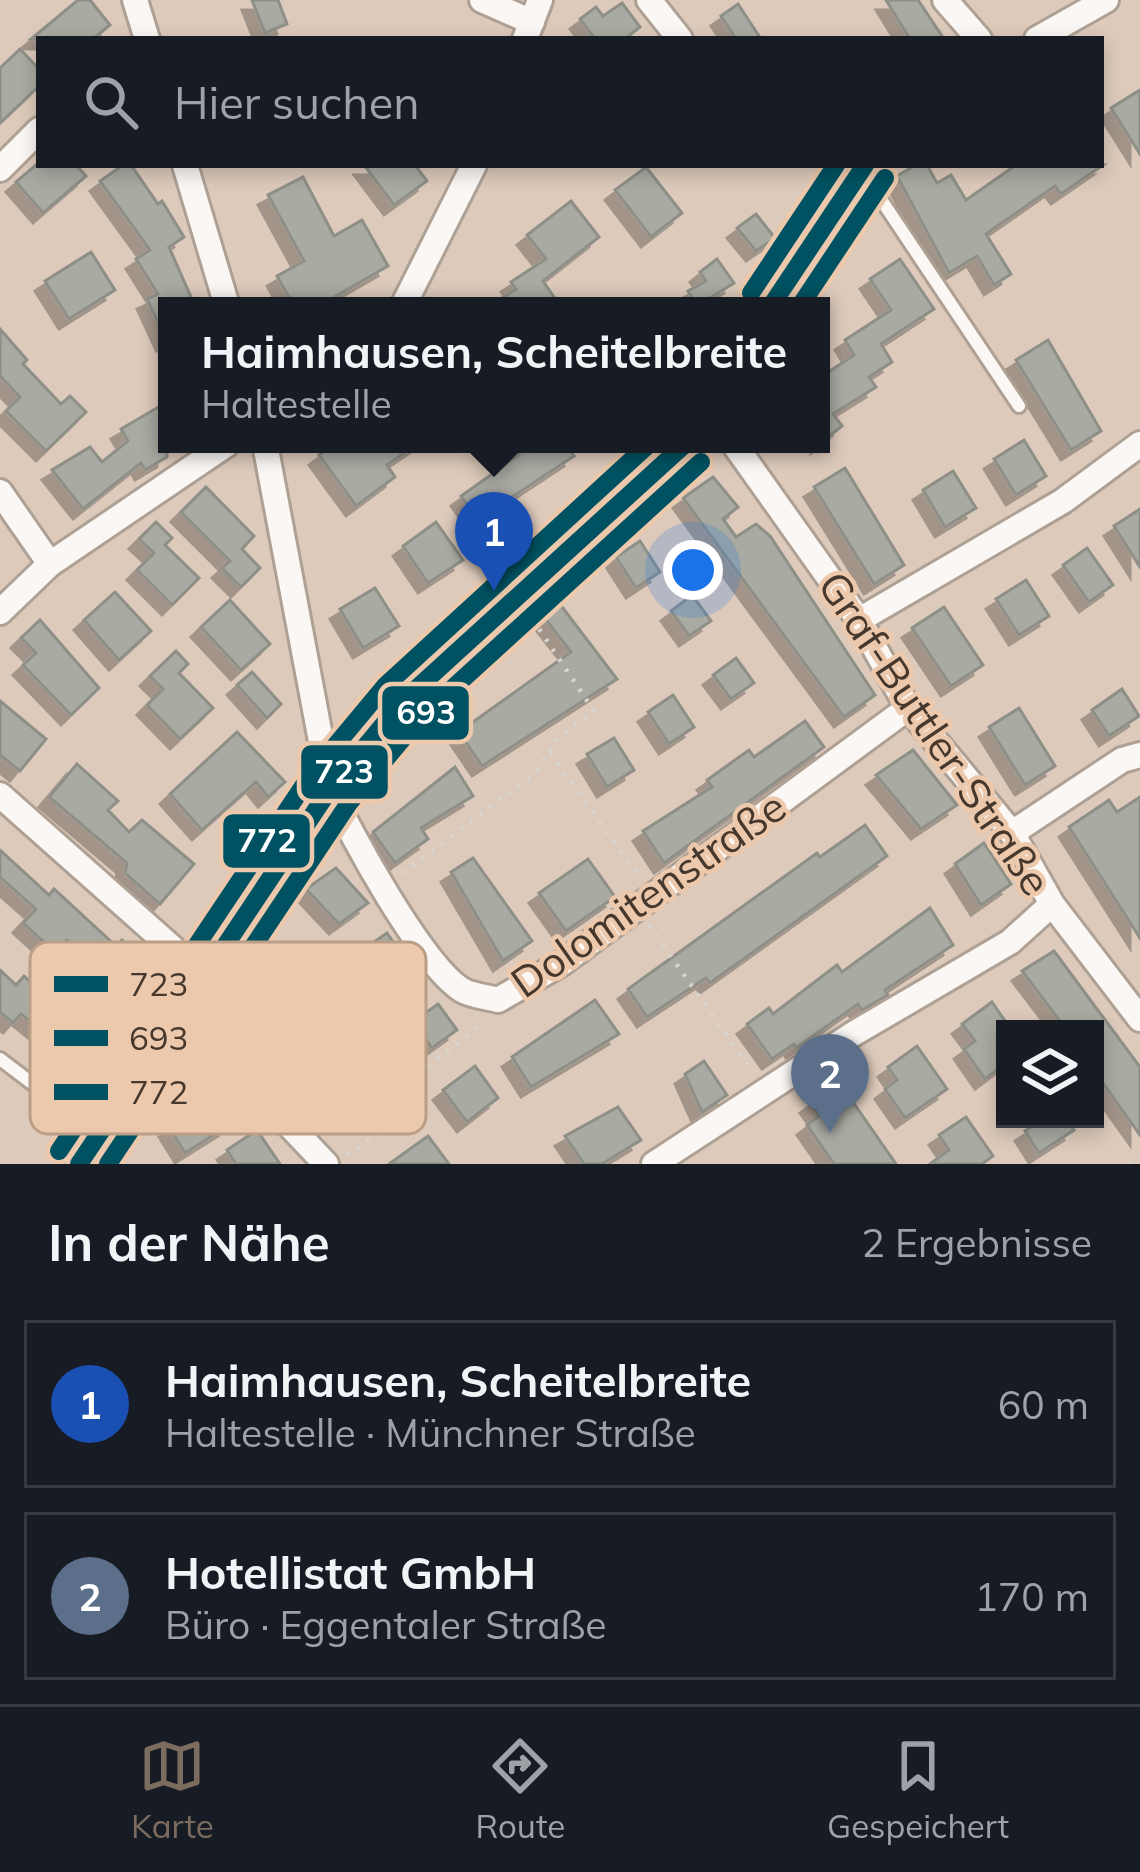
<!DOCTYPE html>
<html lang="de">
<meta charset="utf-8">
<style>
body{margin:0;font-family:Mulish,sans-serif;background:#20242c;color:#f1f3f6}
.controls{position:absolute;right:36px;bottom:36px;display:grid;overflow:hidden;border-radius:0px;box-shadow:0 6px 18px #0003}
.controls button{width:108px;height:108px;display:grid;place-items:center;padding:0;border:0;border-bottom:3px solid #363941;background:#171b24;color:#f1f3f6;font:60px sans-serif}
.you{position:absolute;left:693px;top:570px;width:42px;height:42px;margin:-30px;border:9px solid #fff;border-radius:50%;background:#1a73e8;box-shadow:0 0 0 18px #1a73e833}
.badge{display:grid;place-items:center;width:78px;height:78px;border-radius:50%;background:#7c6b5f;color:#fff;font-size:39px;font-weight:700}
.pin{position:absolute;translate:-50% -99px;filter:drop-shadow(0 3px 6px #0008)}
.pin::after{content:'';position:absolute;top:63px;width:42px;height:36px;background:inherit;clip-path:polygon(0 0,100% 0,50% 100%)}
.popup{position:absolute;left:158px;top:297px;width:672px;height:156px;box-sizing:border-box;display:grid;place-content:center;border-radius:0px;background:#171b24;filter:drop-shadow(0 3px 9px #0005);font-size:39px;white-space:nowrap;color:#9ea1a6}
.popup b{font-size:45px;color:#f1f3f6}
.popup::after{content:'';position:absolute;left:50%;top:100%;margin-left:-24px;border:24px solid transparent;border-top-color:#171b24}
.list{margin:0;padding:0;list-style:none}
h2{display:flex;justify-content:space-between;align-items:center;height:156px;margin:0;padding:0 48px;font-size:51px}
h2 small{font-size:39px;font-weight:400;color:#9ea1a6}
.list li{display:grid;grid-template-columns:78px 1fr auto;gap:36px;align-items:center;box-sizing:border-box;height:168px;margin:0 24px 24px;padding:0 24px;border:3px solid #363941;border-radius:0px}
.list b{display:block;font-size:45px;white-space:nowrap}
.list p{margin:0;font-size:39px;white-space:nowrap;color:#9ea1a6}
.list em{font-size:39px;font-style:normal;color:#9ea1a6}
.icon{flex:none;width:66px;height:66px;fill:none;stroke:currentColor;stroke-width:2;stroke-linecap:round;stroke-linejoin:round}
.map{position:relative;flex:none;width:1140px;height:1164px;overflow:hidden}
.search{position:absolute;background:#171b24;box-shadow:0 6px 18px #0003;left:36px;right:36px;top:36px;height:132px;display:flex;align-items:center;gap:30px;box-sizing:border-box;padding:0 42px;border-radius:0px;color:#9ea1a6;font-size:45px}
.sheet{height:540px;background:#171b24}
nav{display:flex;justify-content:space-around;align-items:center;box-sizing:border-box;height:168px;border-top:3px solid #363941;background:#171b24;font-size:33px;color:#9ea1a6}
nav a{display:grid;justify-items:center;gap:6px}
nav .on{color:#7c6b5f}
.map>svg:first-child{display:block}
.building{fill:#a9aaa2;stroke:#8e8f87;stroke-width:3;filter:url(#shadow)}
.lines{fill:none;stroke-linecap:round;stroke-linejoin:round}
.service-casing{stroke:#afa094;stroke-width:18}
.minor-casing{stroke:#afa094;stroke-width:30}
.path{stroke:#dad4cf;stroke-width:4.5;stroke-dasharray:3 9;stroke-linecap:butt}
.service{stroke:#faf7f5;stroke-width:12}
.minor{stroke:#faf7f5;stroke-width:24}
.bus-1-casing{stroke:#ecc9ac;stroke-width:27}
.bus-2-casing{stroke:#ecc9ac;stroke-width:27}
.bus-3-casing{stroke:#ecc9ac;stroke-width:27}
.bus-1{stroke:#005262;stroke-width:18}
.bus-2{stroke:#005262;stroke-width:18}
.bus-3{stroke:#005262;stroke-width:18}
.labels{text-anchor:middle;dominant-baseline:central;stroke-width:9;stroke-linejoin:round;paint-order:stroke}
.street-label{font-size:42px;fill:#47382d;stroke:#ecc9ac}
.key{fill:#ecc9ac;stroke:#ba9e86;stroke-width:3}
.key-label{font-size:33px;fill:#47382d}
.line-badge{stroke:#ecc9ac;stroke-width:4.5}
.badge-label{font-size:33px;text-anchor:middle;font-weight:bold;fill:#fff}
</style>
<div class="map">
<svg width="1140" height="1164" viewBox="0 0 1140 1164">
<defs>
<filter id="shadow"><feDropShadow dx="-10" dy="10" stdDeviation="0" flood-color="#0004"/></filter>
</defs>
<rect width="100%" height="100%" fill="#ddcabb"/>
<g class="building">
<path d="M78,0H90L110,25L93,39H31Z"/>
<path d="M252,0H278L287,24L265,33Z"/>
<path d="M886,0H918L944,39H910Z"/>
<path d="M622,3L640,27L625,39H595L580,19L596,7L603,16Z"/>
<path d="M738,4L761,39H736L721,16Z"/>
<path d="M20,49L39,69V86L0,123V68Z"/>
<path d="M1140,90V154L1111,108Z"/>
<path d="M36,165H76L86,176L43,213L16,182Z"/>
<path d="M123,165H131L158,204L162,201L184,237L169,247L195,306H167V342L147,299L158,294L136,259L150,250L100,181Z"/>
<path d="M364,165H415L427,181L394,205Z"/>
<path d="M916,165H927L937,183L951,175L966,200L1016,165H1103L1061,194L1055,186L986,234L1011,274L994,285L977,256L949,273L897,176Z"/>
<path d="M646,167L682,213L651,237L615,190Z"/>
<path d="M303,177L334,236L362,220L388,266L336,296L342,306H294L277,276L304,261L268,195Z"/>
<path d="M571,201L599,237L543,281L554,297L540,306H490L516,289L511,282L546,259L527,235Z"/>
<path d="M756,214L775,238L756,251L737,228Z"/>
<path d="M91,252L115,290L69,319L45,281Z"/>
<path d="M717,259L734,283L697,306L688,291L706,281L700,272Z"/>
<path d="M900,259L934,309L881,344L892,362L869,377L876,387L833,414L842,426L821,443V377L854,355L845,340L891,310L870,279Z"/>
<path d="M0,329L27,360L23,364L61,404L70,396L86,412L46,451L6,411L20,397L0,376Z"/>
<path d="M1048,340L1101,431L1071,450L1016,360Z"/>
<path d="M167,402V457L145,470L141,463L83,509L52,470L90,447L102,462L128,441L121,429Z"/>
<path d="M1024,440L1046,476L1016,495L994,459Z"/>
<path d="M334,444H418L387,465L395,477L356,506L319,455Z"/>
<path d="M512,444H566L574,456L512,497L521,509L487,533L461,496L519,455Z"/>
<path d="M845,468L904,565L874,584L814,487Z"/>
<path d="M953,471L976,508L945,527L923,490Z"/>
<path d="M713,477L738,507L723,519L736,537L756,524L770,536L875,695L844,717L683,498Z"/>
<path d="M206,487L254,536L242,549L260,568L241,587L222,568L230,561L181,512Z"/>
<path d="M1140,509V567L1114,526Z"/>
<path d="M156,522L172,538L165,545L199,578L172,605L137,570L154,553L139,539Z"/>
<path d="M436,522L463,560L428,583L403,546Z"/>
<path d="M640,541L660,572L636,588L616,557Z"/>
<path d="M1087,548L1113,585L1089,602L1063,565Z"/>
<path d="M1026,580L1049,616L1019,635L996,599Z"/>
<path d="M375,588L399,626L363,648L340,609Z"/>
<path d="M115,592L151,631L119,660L84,620Z"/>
<path d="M692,595L711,621L689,636L671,611Z"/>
<path d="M556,599L617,679L482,766L459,732L571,652L539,611Z"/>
<path d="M230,600L270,644L241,670L201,627Z"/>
<path d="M944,607L983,665L951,686L912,628Z"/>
<path d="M40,620L99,688L71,715L23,665L36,653L21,638Z"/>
<path d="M176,651L188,664L179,673L213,708L180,739L147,705L163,689L150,676Z"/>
<path d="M736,658L754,683L731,699L713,675Z"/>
<path d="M252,672L281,704L267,718L237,685Z"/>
<path d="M1122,689L1139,716L1109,736L1092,710Z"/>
<path d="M673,695L694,727L669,744L648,712Z"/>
<path d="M0,701L46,739L20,771L0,755Z"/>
<path d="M1019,708L1055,766L1025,785L989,727Z"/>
<path d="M805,721L824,747L664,863L643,831L712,787L707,780L749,750L754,757Z"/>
<path d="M237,732L285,782L268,797L256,782L202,830L170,794Z"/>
<path d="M614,738L634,770L607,787L587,754Z"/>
<path d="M913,750L957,805L921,829L876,775Z"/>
<path d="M77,764L118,801L108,810L129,832L142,820L194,864L160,904L125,873L127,863L49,797Z"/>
<path d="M455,767L473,796L421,828L428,839L395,863L373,832Z"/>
<path d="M1140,797V938L1069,827L1109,800L1117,812Z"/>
<path d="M865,825L887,856L710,983L706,978L647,1017L628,989L817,853L820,857Z"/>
<path d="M984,843L1011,884L981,905L955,864Z"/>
<path d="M0,850L49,895L54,889L116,946L122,940L151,967L129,991L67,940L56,953L23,923L36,909L0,877Z"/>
<path d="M473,858L532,941L503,961L451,872Z"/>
<path d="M588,859L615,897L566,931L539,893Z"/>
<path d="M336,868L368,903L339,924L306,889Z"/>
<path d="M930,908L953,945L885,990L888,995L862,1010L858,1004L796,1048L794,1044L772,1059L747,1024L769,1008L773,1014L837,965L842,972Z"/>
<path d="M387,933L411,968L379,991L355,955Z"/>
<path d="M277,945L328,1004L297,1027L270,992L263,998L243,971Z"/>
<path d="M1054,951L1140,1067V1135L1095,1072V1029H1066L1022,971Z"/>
<path d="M0,970L16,985L24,976L62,1009L71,998L98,1021L85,1036L60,1012L43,1032L21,1014L13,1023L0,1012Z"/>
<path d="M595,1000L619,1034L531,1087L512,1057Z"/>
<path d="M992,1002L1005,1021V1064L985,1079L964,1049L975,1041L962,1024Z"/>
<path d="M438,1004L457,1030L432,1048L413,1022Z"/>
<path d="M338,1037L358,1066L367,1059L385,1085L350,1109L332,1084L325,1089L305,1060Z"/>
<path d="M917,1046L947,1089L905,1118L885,1089L897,1080L888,1067Z"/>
<path d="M704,1061L727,1095L702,1112L685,1074Z"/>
<path d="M475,1066L498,1098L467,1122L443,1090Z"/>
<path d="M199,1078L228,1126L185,1153L169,1127L183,1119L169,1096Z"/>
<path d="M839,1082L896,1164H834L807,1125L819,1116L810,1103Z"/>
<path d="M618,1107L641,1140L602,1164H584L565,1136Z"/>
<path d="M966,1117L993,1156L982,1164H930L949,1150L939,1135Z"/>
<path d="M1044,1119H1066L1074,1130L1039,1153L1025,1131Z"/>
<path d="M257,1130L280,1164H236L227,1150Z"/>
<path d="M428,1136L449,1164H389Z"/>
</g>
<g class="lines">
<defs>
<g id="service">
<path d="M862,171L1019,406"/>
<path d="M0,1059L99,1134"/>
</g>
<g id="minor">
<path d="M135,0L147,39"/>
<path d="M482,0L532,22"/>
<path d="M649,0L680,39"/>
<path d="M945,0L979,39"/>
<path d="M525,39L540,0"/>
<path d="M1037,39L1106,0"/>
<path d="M185,165L227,306"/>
<path d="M0,169L39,130"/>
<path d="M403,306L474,165"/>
<path d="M771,306L865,165"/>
<path d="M265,444L330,789C350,834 422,965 462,990C472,996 488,997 498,1000L562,963L908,708"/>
<path d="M734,444L859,620L908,708L1012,833L1052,904L1140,1019"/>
<path d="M0,492L50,564"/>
<path d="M0,612L50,564L227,444"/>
<path d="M859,620L1063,501L1140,444"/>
<path d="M0,795L204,976"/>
<path d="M1012,833L1122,760L1140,755"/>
<path d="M182,1012L326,1164"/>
<path d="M79,1164L330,789L403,701L685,444"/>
<path d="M654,1164L853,1034L1010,942L1052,904"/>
</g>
</defs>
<use href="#service" class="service-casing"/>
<use href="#minor" class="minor-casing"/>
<g class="path">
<path d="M550,753L641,879"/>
<path d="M403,873L535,773L558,738L594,711L531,617"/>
<path d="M649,925L753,1073"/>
<path d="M347,1155L411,1110L408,1081L485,1022"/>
<path d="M1128,1164L1140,1160"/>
</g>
<use href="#service" class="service"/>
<use href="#minor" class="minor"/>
<defs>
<g id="bus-1">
<path d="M771,306L865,165"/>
<path d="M79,1164L330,789L403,701L685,444"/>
</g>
<g id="bus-2">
<path d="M800,306L885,178"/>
<path d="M108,1164L349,803L420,718L701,462"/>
</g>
<g id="bus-3">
<path d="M751,293L836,165"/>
<path d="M59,1151L310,776L385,686L649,444"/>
</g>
</defs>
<use href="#bus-1" class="bus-1-casing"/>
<use href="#bus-2" class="bus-2-casing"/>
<use href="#bus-3" class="bus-3-casing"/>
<use href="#bus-1" class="bus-1"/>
<use href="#bus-2" class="bus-2"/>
<use href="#bus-3" class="bus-3"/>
</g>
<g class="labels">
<g class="street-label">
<text transform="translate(935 733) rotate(56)">Graf-Buttler-Straße</text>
<text transform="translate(648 894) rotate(-35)">Dolomitenstraße</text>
</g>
</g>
<rect x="30" y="942" width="396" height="192" rx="18" class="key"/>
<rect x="54" y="976" width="54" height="16" fill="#005262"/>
<rect x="54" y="1030" width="54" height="16" fill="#005262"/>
<rect x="54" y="1084" width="54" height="16" fill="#005262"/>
<g class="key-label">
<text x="129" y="996">723</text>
<text x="129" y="1050">693</text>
<text x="129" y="1104">772</text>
</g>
<g class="line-badge">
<rect x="380" y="684" width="91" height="58" rx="12" fill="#005262"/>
<rect x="299" y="743" width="91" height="58" rx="12" fill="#005262"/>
<rect x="221" y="812" width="91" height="58" rx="12" fill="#005262"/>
</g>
<g class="badge-label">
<text x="426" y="724">693</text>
<text x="344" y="783">723</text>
<text x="267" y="852">772</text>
</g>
</svg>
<div class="controls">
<button><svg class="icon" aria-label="layers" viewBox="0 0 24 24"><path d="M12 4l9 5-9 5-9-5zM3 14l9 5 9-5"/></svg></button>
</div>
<div class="you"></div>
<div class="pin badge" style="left:494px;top:591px;background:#1a4fb4">1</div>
<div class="popup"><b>Haimhausen, Scheitelbreite</b>Haltestelle</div>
<div class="pin badge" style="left:830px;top:1133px;background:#5c6f8a">2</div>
<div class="search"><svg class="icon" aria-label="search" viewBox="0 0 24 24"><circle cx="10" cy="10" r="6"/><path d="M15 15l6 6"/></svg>Hier suchen</div>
</div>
<section class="sheet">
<h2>In der Nähe<small>2 Ergebnisse</small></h2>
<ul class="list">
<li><span class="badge" style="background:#1a4fb4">1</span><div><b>Haimhausen, Scheitelbreite</b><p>Haltestelle · Münchner Straße</p></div><em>60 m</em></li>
<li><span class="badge" style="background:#5c6f8a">2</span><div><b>Hotellistat GmbH</b><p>Büro · Eggentaler Straße</p></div><em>170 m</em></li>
</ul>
</section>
<nav>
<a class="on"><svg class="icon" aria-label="map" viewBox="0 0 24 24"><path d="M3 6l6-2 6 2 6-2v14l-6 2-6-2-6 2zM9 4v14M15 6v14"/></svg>Karte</a>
<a><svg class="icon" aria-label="directions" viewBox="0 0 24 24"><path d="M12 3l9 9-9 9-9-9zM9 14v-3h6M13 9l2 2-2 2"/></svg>Route</a>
<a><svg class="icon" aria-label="saved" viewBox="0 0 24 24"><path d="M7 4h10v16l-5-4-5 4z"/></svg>Gespeichert</a>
</nav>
